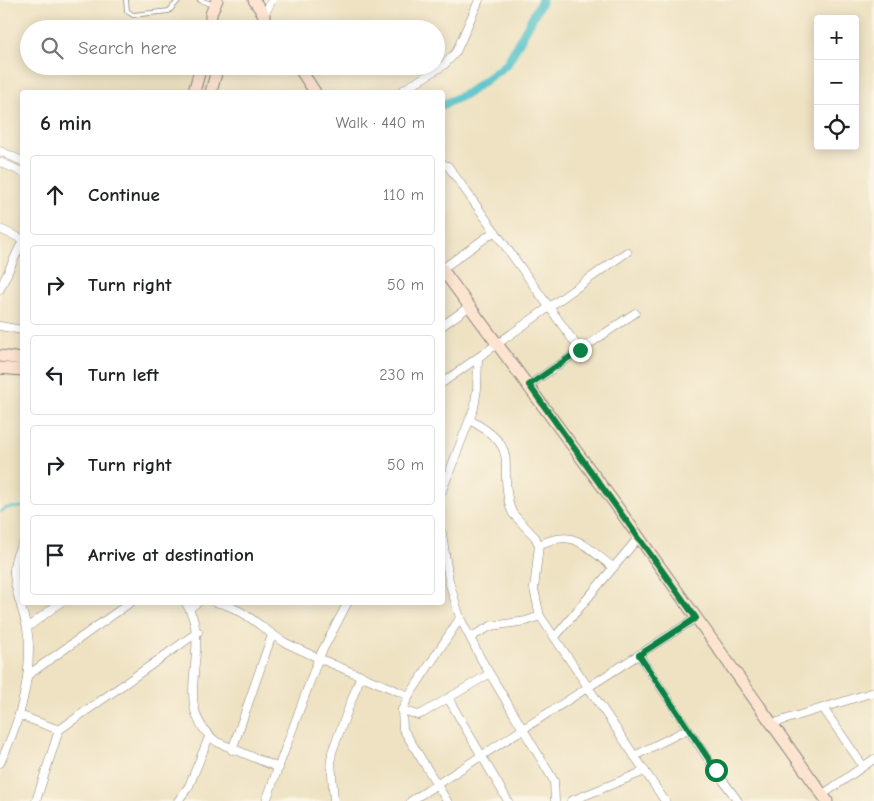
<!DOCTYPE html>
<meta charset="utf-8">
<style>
body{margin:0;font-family:"Comic Neue",sans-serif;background:#f2f2f2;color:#202124}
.controls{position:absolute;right:15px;top:15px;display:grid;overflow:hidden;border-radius:5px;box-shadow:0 2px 12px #0003}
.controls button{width:45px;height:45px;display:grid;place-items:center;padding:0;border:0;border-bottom:1px solid #e0e0e0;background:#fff;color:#202124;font:25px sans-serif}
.stop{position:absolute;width:15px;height:15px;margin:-11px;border:4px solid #0b8043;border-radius:50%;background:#fff}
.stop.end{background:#0b8043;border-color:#fff;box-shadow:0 1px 5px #0008}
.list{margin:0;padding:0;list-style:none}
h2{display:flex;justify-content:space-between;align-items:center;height:65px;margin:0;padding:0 20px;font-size:21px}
h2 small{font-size:16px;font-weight:400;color:#757577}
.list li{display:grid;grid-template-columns:32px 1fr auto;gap:15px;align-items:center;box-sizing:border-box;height:80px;margin:0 10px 10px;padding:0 10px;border:1px solid #e0e0e0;border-radius:5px}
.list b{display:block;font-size:19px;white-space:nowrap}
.list em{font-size:16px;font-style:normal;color:#757577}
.icon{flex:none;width:28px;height:28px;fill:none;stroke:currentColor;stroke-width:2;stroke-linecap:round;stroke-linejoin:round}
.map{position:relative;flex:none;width:874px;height:801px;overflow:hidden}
.search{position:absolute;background:#fff;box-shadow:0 2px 12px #0003;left:20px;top:20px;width:425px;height:55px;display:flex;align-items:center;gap:12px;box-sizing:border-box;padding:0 18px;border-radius:28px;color:#757577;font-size:19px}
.panel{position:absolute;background:#fff;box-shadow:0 2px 12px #0003;left:20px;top:90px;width:425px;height:515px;border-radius:5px}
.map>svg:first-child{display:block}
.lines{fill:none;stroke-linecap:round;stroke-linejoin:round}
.stream{stroke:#56c3cb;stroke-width:2.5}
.canal{stroke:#56c3cb;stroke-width:9}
.lane-casing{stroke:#88827e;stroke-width:5.5}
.street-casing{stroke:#88827e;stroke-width:9}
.secondary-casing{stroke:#88827e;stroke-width:13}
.lane{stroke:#fff;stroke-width:4}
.street{stroke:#fff;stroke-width:8}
.secondary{stroke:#fde4d1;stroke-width:11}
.route{stroke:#0b8043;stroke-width:6}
</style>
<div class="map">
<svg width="874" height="801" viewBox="0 0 874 801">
<rect width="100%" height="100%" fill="#fcf5e5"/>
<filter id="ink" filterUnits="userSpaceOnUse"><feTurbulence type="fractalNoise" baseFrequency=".02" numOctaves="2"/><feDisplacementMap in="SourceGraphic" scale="10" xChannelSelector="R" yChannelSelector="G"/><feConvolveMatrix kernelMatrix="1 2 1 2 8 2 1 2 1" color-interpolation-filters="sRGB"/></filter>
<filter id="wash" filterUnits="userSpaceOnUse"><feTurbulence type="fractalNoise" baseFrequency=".0096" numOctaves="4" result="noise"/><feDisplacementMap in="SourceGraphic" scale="20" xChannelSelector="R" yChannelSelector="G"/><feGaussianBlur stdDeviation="1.12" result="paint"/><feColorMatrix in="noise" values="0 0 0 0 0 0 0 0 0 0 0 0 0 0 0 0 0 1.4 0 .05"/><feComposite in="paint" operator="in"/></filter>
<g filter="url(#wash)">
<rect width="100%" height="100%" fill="#eee2c2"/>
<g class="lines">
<path class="stream" d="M0,512L7,508L22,507"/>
<path class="canal" d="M442,105L468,93L507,64L542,0"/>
</g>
</g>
<g filter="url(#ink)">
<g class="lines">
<defs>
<g id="lane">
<path d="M126,0L127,11L133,15L169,11L179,0"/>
<path d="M200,0L214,5"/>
</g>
<g id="street">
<path d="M264,15L272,0"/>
<path d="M400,92L444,65L456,52L479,0"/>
<path d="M0,151L22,161"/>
<path d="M0,162L22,172"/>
<path d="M442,164L448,166L580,350"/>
<path d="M0,229L22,239"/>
<path d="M442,269L495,231"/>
<path d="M0,289L22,242"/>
<path d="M0,326L22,330"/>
<path d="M442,326L470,306"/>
<path d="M442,383L627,252"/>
<path d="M529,385L635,313"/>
<path d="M470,420C524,451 497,459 510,507L513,514L535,537L539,545L534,589L540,616L665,801"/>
<path d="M442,491L474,408L477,389L478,358"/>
<path d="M442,533L449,581L460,618L481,659L554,781L555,801"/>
<path d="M539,545C575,528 584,546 613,567"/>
<path d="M185,602C217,648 166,704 217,742L279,768"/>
<path d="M214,602C244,607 261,629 286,643C326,663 368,678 409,696"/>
<path d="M190,608L198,602"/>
<path d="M28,627L61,602"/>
<path d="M471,637L491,626L526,621L540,616"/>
<path d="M555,637L639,537"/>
<path d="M639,655L716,771L738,801"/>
<path d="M28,675L131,602"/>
<path d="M448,698L508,801"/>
<path d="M823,708L863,766"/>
<path d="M402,710L418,715L423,713L489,674"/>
<path d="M19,715L59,730"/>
<path d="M771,724L874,692"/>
<path d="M232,750L272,635"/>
<path d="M634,756L688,729"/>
<path d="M0,763C17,728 29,688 29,649C30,611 0,576 22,545"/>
<path d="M822,795L874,759"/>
<path d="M36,801L59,730L198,632"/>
<path d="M178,801L189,786L209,737"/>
<path d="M266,801L319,657L348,602"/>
<path d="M334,801L331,761L332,752L361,675"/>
<path d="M411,801L696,618"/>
<path d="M447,801L403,729L402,710L409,696L460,618"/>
<path d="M571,801L645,771"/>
</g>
<g id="secondary">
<path d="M254,0L264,15V29"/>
<path d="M211,29V14L217,0"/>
<path d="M298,66L315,92"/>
<path d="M194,92L201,66"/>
<path d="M211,92L218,66"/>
<path d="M442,269L613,501L827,801"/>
<path d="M0,356L22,359"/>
<path d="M0,368L22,370"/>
</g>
</defs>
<use href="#lane" class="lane-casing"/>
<use href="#street" class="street-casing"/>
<use href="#secondary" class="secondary-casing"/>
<use href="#lane" class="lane"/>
<use href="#street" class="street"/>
<use href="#secondary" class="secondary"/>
</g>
</g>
<g class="lines" filter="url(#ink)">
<path class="route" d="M580,350L529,385L696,618L639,655L716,770"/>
</g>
</svg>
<div class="controls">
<button>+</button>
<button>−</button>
<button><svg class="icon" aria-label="locate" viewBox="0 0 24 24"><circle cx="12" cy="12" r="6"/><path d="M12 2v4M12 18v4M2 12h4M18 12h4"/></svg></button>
</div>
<div class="stop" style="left:716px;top:770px"></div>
<div class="stop end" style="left:580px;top:350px"></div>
<div class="search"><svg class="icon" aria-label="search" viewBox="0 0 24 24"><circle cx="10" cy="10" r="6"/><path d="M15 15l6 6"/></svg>Search here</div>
<section class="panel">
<h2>6 min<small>Walk · 440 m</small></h2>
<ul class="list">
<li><svg class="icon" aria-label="ahead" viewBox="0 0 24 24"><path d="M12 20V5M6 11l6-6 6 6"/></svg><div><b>Continue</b></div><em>110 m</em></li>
<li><svg class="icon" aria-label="right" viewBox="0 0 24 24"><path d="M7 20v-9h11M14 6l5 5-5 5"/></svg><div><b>Turn right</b></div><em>50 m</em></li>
<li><svg class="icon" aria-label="left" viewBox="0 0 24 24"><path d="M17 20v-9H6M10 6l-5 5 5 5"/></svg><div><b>Turn left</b></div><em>230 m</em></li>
<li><svg class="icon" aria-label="right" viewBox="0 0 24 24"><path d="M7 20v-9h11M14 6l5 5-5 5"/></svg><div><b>Turn right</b></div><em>50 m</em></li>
<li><svg class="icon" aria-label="arrive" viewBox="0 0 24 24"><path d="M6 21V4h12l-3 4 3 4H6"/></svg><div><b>Arrive at destination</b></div></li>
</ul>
</section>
</div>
